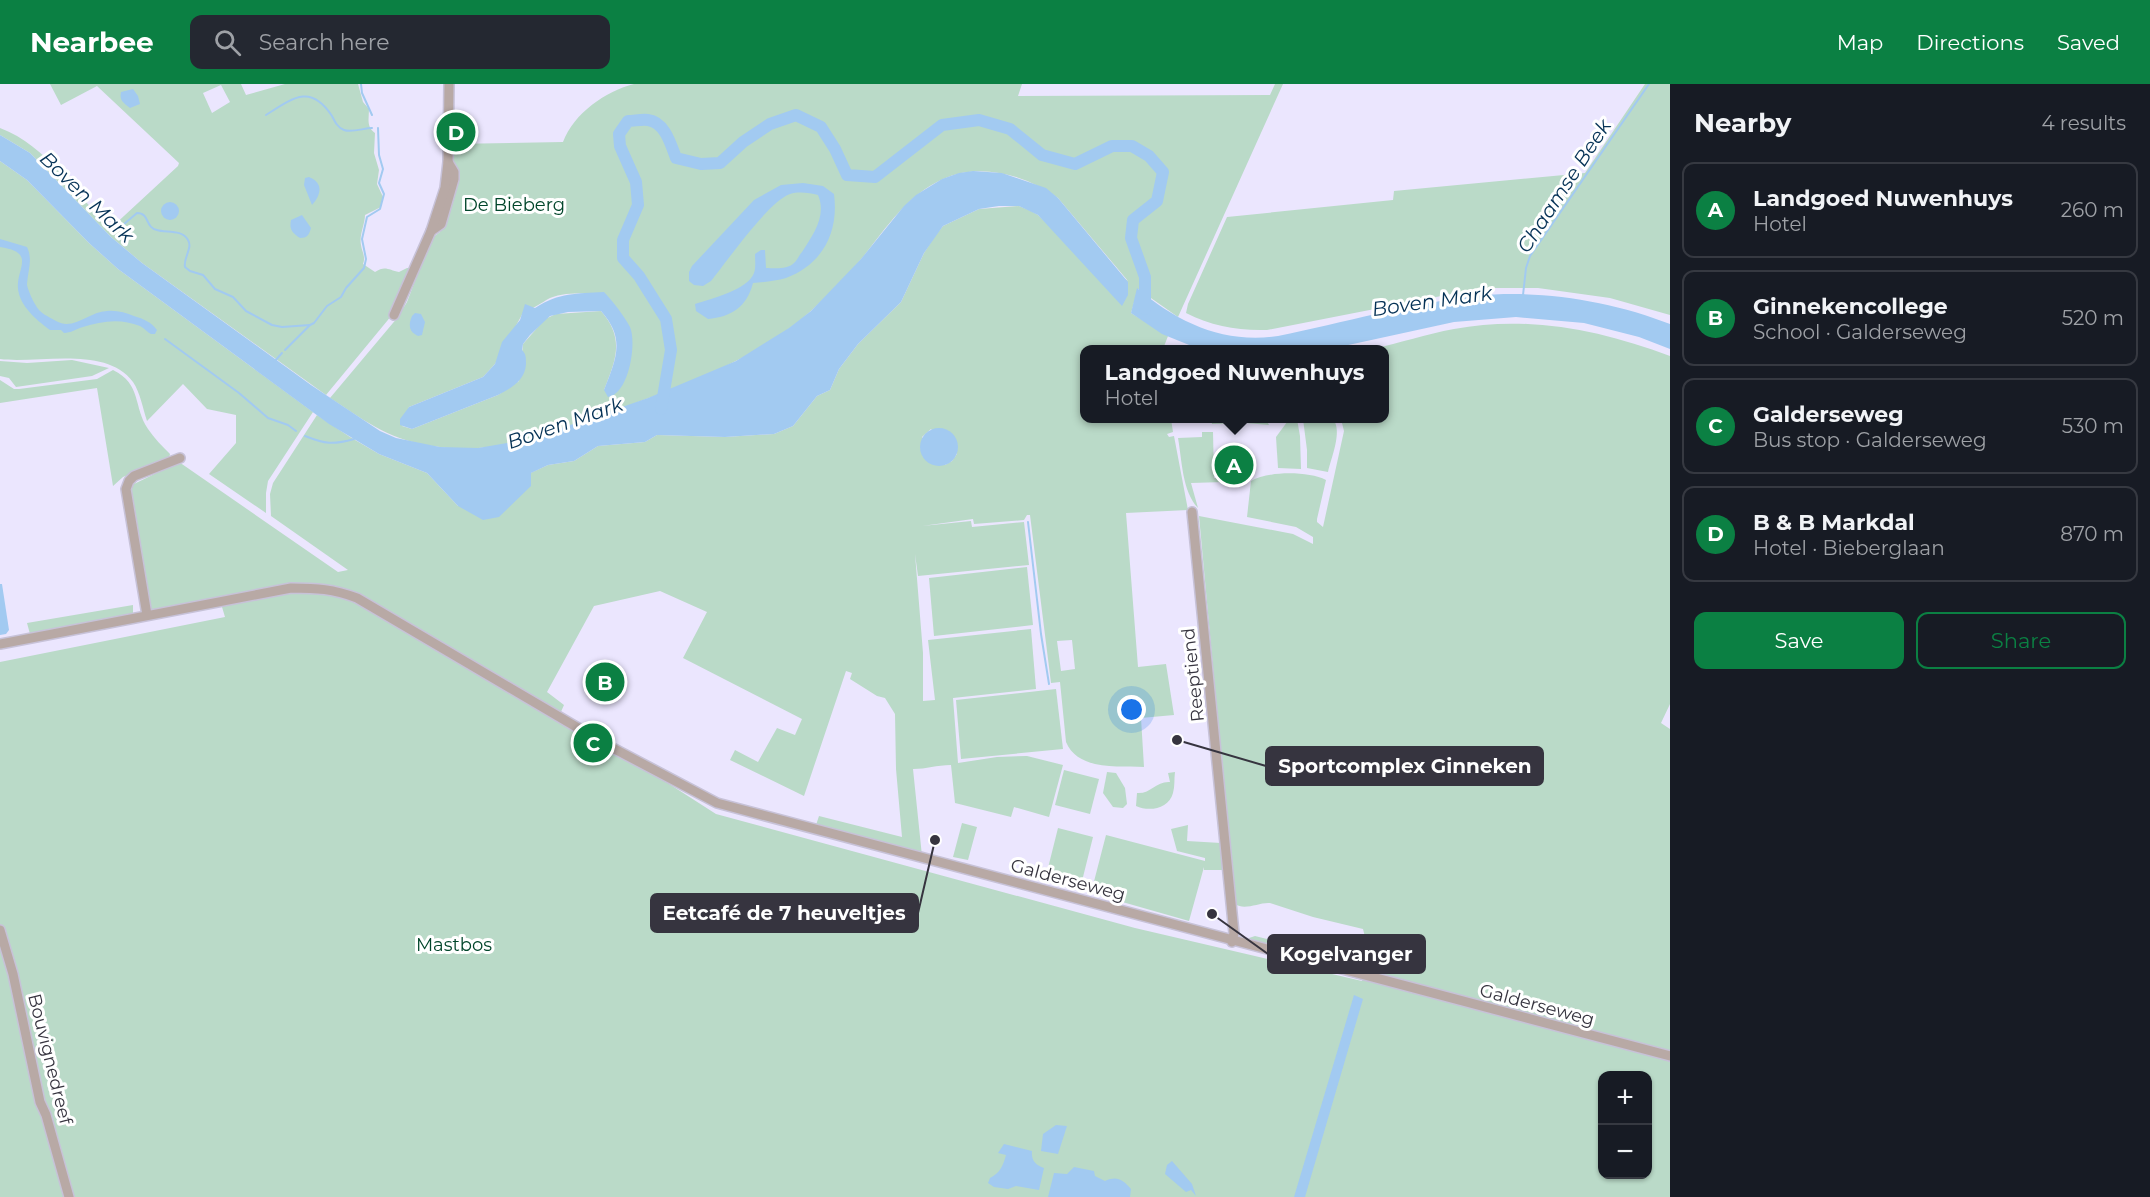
<!DOCTYPE html>
<meta charset="utf-8">
<style>
body{margin:0;font-family:Montserrat,sans-serif;background:#242831;color:#f1f3f6}
.controls{position:absolute;right:18px;bottom:18px;display:grid;overflow:hidden;border-radius:12px;box-shadow:0 2px 4px #0004}
.controls button{width:54px;height:54px;display:grid;place-items:center;padding:0;border:0;border-bottom:2px solid #363941;background:#171b24;color:#f1f3f6;font:30px sans-serif}
.you{position:absolute;left:1132px;top:626px;width:21px;height:21px;margin:-15px;border:4px solid #fff;border-radius:50%;background:#1a73e8;box-shadow:0 0 0 9px #1a73e833}
.badge{display:grid;place-items:center;width:39px;height:39px;border-radius:50%;background:#0b8043;color:#fff;font-size:20px;font-weight:700}
.pin{position:absolute;translate:-50% -50%;border:3px solid #fff;box-shadow:0 2px 6px #0006}
.popup{position:absolute;left:1080px;top:261px;width:309px;height:78px;box-sizing:border-box;display:grid;place-content:center;border-radius:12px;background:#171b24;filter:drop-shadow(0 2px 4px #0005);font-size:20px;white-space:nowrap;color:#9ea1a6}
.popup b{font-size:22px;color:#f1f3f6}
.popup::after{content:'';position:absolute;left:50%;top:100%;margin-left:-12px;border:12px solid transparent;border-top-color:#171b24}
.list{margin:0;padding:0;list-style:none}
h2{display:flex;justify-content:space-between;align-items:center;height:78px;margin:0;padding:0 24px;font-size:26px}
h2 small{font-size:20px;font-weight:400;color:#9ea1a6}
.list li{display:grid;grid-template-columns:39px 1fr auto;gap:18px;align-items:center;box-sizing:border-box;height:96px;margin:0 12px 12px;padding:0 12px;border:2px solid #363941;border-radius:12px}
.list b{display:block;font-size:22px;white-space:nowrap}
.list p{margin:0;font-size:20px;white-space:nowrap;color:#9ea1a6}
.list em{font-size:20px;font-style:normal;color:#9ea1a6}
.actions{display:flex;gap:12px;padding:18px 24px}
.actions a{flex:1;padding:14px 0;border:2px solid #0b8043;border-radius:12px;text-align:center;font-size:21px;color:#0b8043}
.actions .main{background:#0b8043;color:#fff}
.icon{flex:none;width:33px;height:33px;fill:none;stroke:currentColor;stroke-width:2;stroke-linecap:round;stroke-linejoin:round}
.map{position:relative;flex:none;width:1670px;height:1113px;overflow:hidden}
header{display:flex;align-items:center;gap:36px;box-sizing:border-box;height:84px;padding:0 30px;background:#0b8043;color:#fff}
header strong{font-size:28px}
nav{display:flex;gap:33px;margin-inline-start:auto;font-size:21px}
.search{width:420px;height:54px;background:#242831;display:flex;align-items:center;gap:15px;box-sizing:border-box;padding:0 21px;border-radius:12px;color:#9ea1a6;font-size:22px}
main{display:flex}
aside{flex:1;background:#171b24}
.map>svg:first-child{display:block}
.green{fill:#badac8;fill-rule:evenodd}
.water{fill:#a2caf1}
.lines{fill:none;stroke-linecap:round;stroke-linejoin:round}
.stream{stroke:#a2caf1;stroke-width:2}
.river{stroke:#a2caf1;stroke-width:12}
.minor-casing{stroke:#c7c2d8;stroke-width:12}
.minor{stroke:#b8a9a5;stroke-width:9}
.labels{text-anchor:middle;dominant-baseline:central;stroke-width:6;stroke-linejoin:round;paint-order:stroke}
.park-label{font-size:18px;fill:#00452a;stroke:#fff}
.street-label{font-size:18px;fill:#36343f;stroke:#fff}
.water-label{font-size:20px;font-style:italic;fill:#053256;stroke:#fff}
.leader{fill:none;stroke:#36343f;stroke-width:2}
.callout-dot{fill:#36343f;stroke:#fff;stroke-width:2}
.callout{fill:#36343f;stroke:#36343f;stroke-width:2}
.callout-label{font-size:20px;text-anchor:middle;font-weight:bold;fill:#fff}
</style>
<header>
<strong>Nearbee</strong>
<div class="search"><svg class="icon" aria-label="search" viewBox="0 0 24 24"><circle cx="10" cy="10" r="6"/><path d="M15 15l6 6"/></svg>Search here</div>
<nav><a>Map</a><a>Directions</a><a>Saved</a></nav>
</header>
<main>
<div class="map">
<svg width="1670" height="1113" viewBox="0 0 1670 1113">
<rect width="100%" height="100%" fill="#ebe6fe"/>
<g class="green">
<path d="M50,0H241L246,11L285,0H358L363,18L369,25C369,34 366,43 375,49L374,69L379,86L377,100L383,113L381,123L365,131C365,140 359,151 361,161C362,168 366,173 363,180L375,188C385,181 389,186 399,188L407,184H413L392,231L326,311L142,179L111,153L30,69L0,51V44C48,62 74,110 111,144L178,82L179,79L97,2L61,21ZM221,1L230,18L212,29L203,9Z"/>
<path d="M634,0H1022L1018,12L1270,11L1275,0H1283L1178,233L1138,205L1131,229L1168,252L1163,265L1084,266V334L1171,335L1173,348L1167,350L1169,353L1174,352L1188,426L1126,429L1138,583L1166,580L1174,631L1141,634L1144,683C1119,682 1078,687 1066,658L1060,598L1051,599L1030,431H1027L1024,436L974,440L973,435L922,442L971,437L972,443L1024,438L1029,481L918,492L915,470L923,569V617L935,616L928,556L1031,545L1036,605L953,614L958,679L997,673L1027,672L1063,681L1049,733L1014,723L1011,733L955,719L951,681C936,681 927,685 913,685L922,772L815,744L819,732L902,753L896,685L895,630L885,614L877,612L850,595L852,589L846,587L804,712L730,676L735,666L758,678L777,644L795,651L802,635L683,574L707,528L660,507L594,522L547,608L564,621L560,630L716,730L1135,844L1362,897L1364,888L1250,857L1249,854L1255,852L1357,877L1361,875L1365,853L1363,845L1313,833L1270,819C1259,818 1245,827 1235,820L1199,432L1293,450L1313,460V453L1296,443L1247,433L1251,397C1268,387 1308,387 1326,396L1317,435V438L1323,443L1344,347L1341,335L1384,334V266L1373,265C1400,259 1426,250 1454,245C1528,231 1600,246 1670,272V620L1661,639L1670,645V1113H0V578L225,533L219,513L149,527L130,406L134,400L179,378L338,488L348,486L271,432L270,410L273,399L317,331L350,353L379,370L427,389L458,422L548,381L574,377L598,362L645,358L657,351L725,353L774,350L793,342L817,312L830,306L839,285L858,260L901,218L924,169L935,152L943,142L979,125L1019,122L1031,127L1038,131L1055,147L1128,197L1058,114C1026,91 980,78 943,95C907,111 886,144 863,173C847,192 830,209 812,226C757,276 684,301 616,326C560,346 500,371 440,363C390,357 370,340 330,314L398,233L407,218L431,155L440,148L456,100L450,81L451,60L563,58C574,29 606,7 634,0ZM604,209C631,238 638,256 625,294L604,306C616,275 625,255 601,227L556,230L545,235L523,260L519,297L498,311L412,345L402,342L409,323L483,293L495,280L524,227C535,224 541,219 550,214C566,207 588,210 604,209ZM931,345L957,370L952,377L945,381L922,353ZM1072,556L1075,585L1061,587L1057,557ZM1602,992H1648V1090H1602Z"/>
<path d="M1645,0H1670V231L1610,214L1538,204H1482L1267,246C1238,247 1212,242 1186,229L1188,220L1227,133L1393,116L1394,107L1585,89Z"/>
<path d="M0,77L27,96L89,159L118,185L313,328L268,397L266,409V429L209,390L236,359V331L207,325L183,300L147,337C143,325 140,308 133,298C106,261 38,280 0,275Z"/>
<path d="M72,276L109,284L92,292L16,303L9,294L0,292V277L27,279Z"/>
<path d="M113,286C142,300 133,323 148,345C154,354 162,362 170,370L169,374L123,393L113,402L97,304L0,319V296L14,305H19L97,295Z"/>
<path d="M1290,334L1297,335L1300,352L1301,385L1278,384L1276,353Z"/>
<path d="M1211,335H1266L1269,341L1246,339L1212,340Z"/>
<path d="M1303,335H1333C1343,347 1331,374 1328,388L1307,384V366Z"/>
<path d="M1202,348H1213L1214,394L1224,395V398L1191,399L1198,424C1182,407 1182,376 1178,354L1202,353Z"/>
<path d="M1027,483L1033,541L934,552L929,494Z"/>
<path d="M133,521V530L30,550L27,539Z"/>
<path d="M1056,605L1063,665L961,675L956,616Z"/>
<path d="M1064,686L1099,695L1090,730L1055,721Z"/>
<path d="M1107,688L1116,689L1125,704L1127,720L1123,724L1113,723L1103,709Z"/>
<path d="M1175,688C1174,695 1175,702 1173,709C1169,725 1149,728 1136,722L1137,709C1151,710 1156,697 1170,698L1168,689Z"/>
<path d="M962,739L977,743L968,776L953,773Z"/>
<path d="M1188,741L1187,757L1221,759L1224,786H1204V783L1189,837L1091,809L1106,751L1205,777V774L1177,767L1171,745Z"/>
<path d="M1058,744L1093,753L1080,805L1045,796Z"/>
</g>
<g class="water">
<path d="M133,5L138,12L140,20L130,24C124,19 119,17 121,8Z"/>
<path d="M0,51L30,69L111,153L142,179L311,301L380,347L396,354L440,363L478,364L530,355L648,314L736,277L789,244L811,227L861,175L904,122L916,111L942,95L959,89L973,87L1002,89L1046,104L1058,114L1128,198V211L1122,222L1038,131L1019,122H999L979,125L943,142L924,169L901,218L858,260L839,285L830,306L817,312L793,342L774,350L725,353L657,351L645,358L598,362L574,377L548,381L531,389V402L499,433L483,436L458,422L427,389L379,370L329,340L118,185L89,159L27,96L0,77Z"/>
<path d="M309,93C324,99 321,111 312,121L304,101L305,94Z"/>
<path d="M803,99L823,102L834,110C839,148 823,180 786,194C776,197 764,198 753,199C747,223 731,233 708,235L696,227L695,220C710,215 748,206 754,189C756,184 755,175 755,170L761,166H765L766,184C774,184 787,186 794,179C797,177 799,171 802,168C813,151 827,132 818,111C810,109 799,107 790,110C768,118 728,176 711,197L703,202L694,201L689,197V188L692,182L754,116L781,101Z"/>
<circle cx="170" cy="127" r="9"/>
<path d="M302,131L311,144C309,151 307,154 300,154C292,149 289,145 291,136Z"/>
<path d="M0,155L27,163C33,176 28,186 27,200C27,204 33,217 35,220C40,230 48,232 56,237C74,247 88,228 107,227C117,226 126,229 134,232C144,235 151,238 157,246L155,250H151C147,248 144,244 140,242C121,234 101,237 83,243C76,245 71,249 64,249L61,246H50C39,238 23,225 19,210C12,187 40,169 0,163Z"/>
<path d="M1137,204C1178,239 1224,260 1278,252C1343,239 1411,219 1476,212C1538,205 1612,217 1670,240V265L1639,253L1584,239L1516,233L1454,238L1330,265H1199L1162,250L1131,229Z"/>
<path d="M604,208C612,216 625,233 630,243C637,259 629,310 608,313L604,306C616,275 626,255 601,227L568,228L550,232L530,251L523,260L522,266C526,270 526,273 526,280C525,297 511,304 498,311L412,345L400,341V335L409,323L483,293L495,280L502,258L520,236L525,220L535,224C560,208 576,210 604,208Z"/>
<path d="M415,229L421,230L425,238L422,251L418,252C409,248 408,241 412,232Z"/>
<circle cx="939" cy="363" r="19"/>
<path d="M0,500H2L9,546L6,550L0,551Z"/>
<path d="M1354,911L1363,915L1305,1113H1294Z"/>
<path d="M1056,1041L1067,1042L1058,1070L1041,1067L1043,1050Z"/>
<path d="M1004,1060L1032,1067C1031,1077 1036,1081 1044,1084L1039,1106L1016,1102L1008,1105L994,1103L988,1099L990,1094C1000,1089 1003,1082 1006,1071L998,1069Z"/>
<path d="M1172,1077L1192,1100L1196,1112L1191,1106L1186,1108L1165,1090L1167,1081Z"/>
<path d="M1074,1083L1094,1087L1095,1092L1105,1097C1117,1092 1122,1095 1131,1105L1130,1113H1048L1054,1089L1067,1090Z"/>
</g>
<g class="lines">
<g class="stream">
<path d="M361,0L362,9L372,31"/>
<path d="M266,31C294,13 311,0 332,32C335,38 338,44 344,46C352,49 364,44 372,44"/>
<path d="M117,146L137,129C150,129 145,144 157,146C166,149 182,145 188,156C193,164 183,174 185,183L190,187L203,191L215,205L233,213L246,227L272,241L282,243L310,241"/>
<path d="M1523,211L1526,184L1530,172L1649,0"/>
<path d="M165,255L239,309L268,334L288,341L296,347"/>
<path d="M285,266L310,241L314,239L327,222L341,213L346,204L364,184L366,175L362,155L367,133L380,125L384,110L379,99L383,85L379,71L378,44"/>
<path d="M274,278L282,269"/>
<path d="M305,352C325,360 333,361 354,355"/>
<path d="M1028,438L1041,550L1049,600"/>
</g>
<path class="river" d="M661,325L671,266L666,235L639,192L623,174V156L638,121L636,98L620,62L619,50L628,37C634,37 642,35 648,36C665,38 671,61 676,74L701,80L720,79L743,58L770,40L796,31L821,43L835,65L847,91L875,93L942,41L979,36L1010,45L1042,71L1075,80L1112,62H1132L1149,72L1163,88L1157,117L1133,136L1131,154L1145,193V225"/>
<defs>
<g id="minor">
<path d="M431,147L441,140L454,95V88L448,78"/>
<path d="M394,231L431,147L445,104L448,78L449,0"/>
<path d="M1192,428L1234,849L1232,858"/>
<path d="M147,531L126,405L129,397L134,392L180,374"/>
<path d="M0,560L291,504C317,504 333,505 357,514L607,661L717,719L1670,972"/>
<path d="M0,846L13,890L40,1018L46,1031L69,1113"/>
</g>
</defs>
<use href="#minor" class="minor-casing"/>
<use href="#minor" class="minor"/>
</g>
<g class="labels">
<g class="park-label">
<text x="514" y="121">De Bieberg</text>
<text x="454" y="861">Mastbos</text>
</g>
<g class="street-label">
<text transform="translate(1193 591) rotate(-96)">Reeptiend</text>
<text transform="translate(1068 796) rotate(15)">Galderseweg</text>
<text transform="translate(1537 921) rotate(15)">Galderseweg</text>
<text transform="translate(50 975) rotate(76)">Bouvignedreef</text>
</g>
<g class="water-label">
<text transform="translate(1564 102) rotate(-57)">Chaamse Beek</text>
<text transform="translate(87 113) rotate(44)">Boven Mark</text>
<text transform="translate(1432 217) rotate(-8)">Boven Mark</text>
<text transform="translate(565 339) rotate(-19)">Boven Mark</text>
</g>
</g>
<path class="leader" d="M1177 656L1266 682M935 756L918 829M1212 830L1268 870"/>
<g class="callout-dot">
<circle cx="1177" cy="656" r="6"/>
<circle cx="935" cy="756" r="6"/>
<circle cx="1212" cy="830" r="6"/>
</g>
<g class="callout">
<rect x="1266" y="663" width="277" height="38" rx="6"/>
<rect x="651" y="810" width="267" height="38" rx="6"/>
<rect x="1268" y="851" width="157" height="38" rx="6"/>
</g>
<g class="callout-label">
<text x="1405" y="689">Sportcomplex Ginneken</text>
<text x="784" y="836">Eetcafé de 7 heuveltjes</text>
<text x="1346" y="877">Kogelvanger</text>
</g>
</svg>
<div class="controls">
<button>+</button>
<button>−</button>
</div>
<div class="you"></div>
<div class="pin badge" style="left:1234px;top:381px">A</div>
<div class="popup"><b>Landgoed Nuwenhuys</b>Hotel</div>
<div class="pin badge" style="left:605px;top:598px">B</div>
<div class="pin badge" style="left:593px;top:659px">C</div>
<div class="pin badge" style="left:456px;top:48px">D</div>
</div>
<aside>
<h2>Nearby<small>4 results</small></h2>
<ul class="list">
<li><span class="badge">A</span><div><b>Landgoed Nuwenhuys</b><p>Hotel</p></div><em>260 m</em></li>
<li><span class="badge">B</span><div><b>Ginnekencollege</b><p>School · Galderseweg</p></div><em>520 m</em></li>
<li><span class="badge">C</span><div><b>Galderseweg</b><p>Bus stop · Galderseweg</p></div><em>530 m</em></li>
<li><span class="badge">D</span><div><b>B &amp; B Markdal</b><p>Hotel · Bieberglaan</p></div><em>870 m</em></li>
</ul>
<div class="actions"><a class="main">Save</a><a>Share</a></div>
</aside>
</main>
